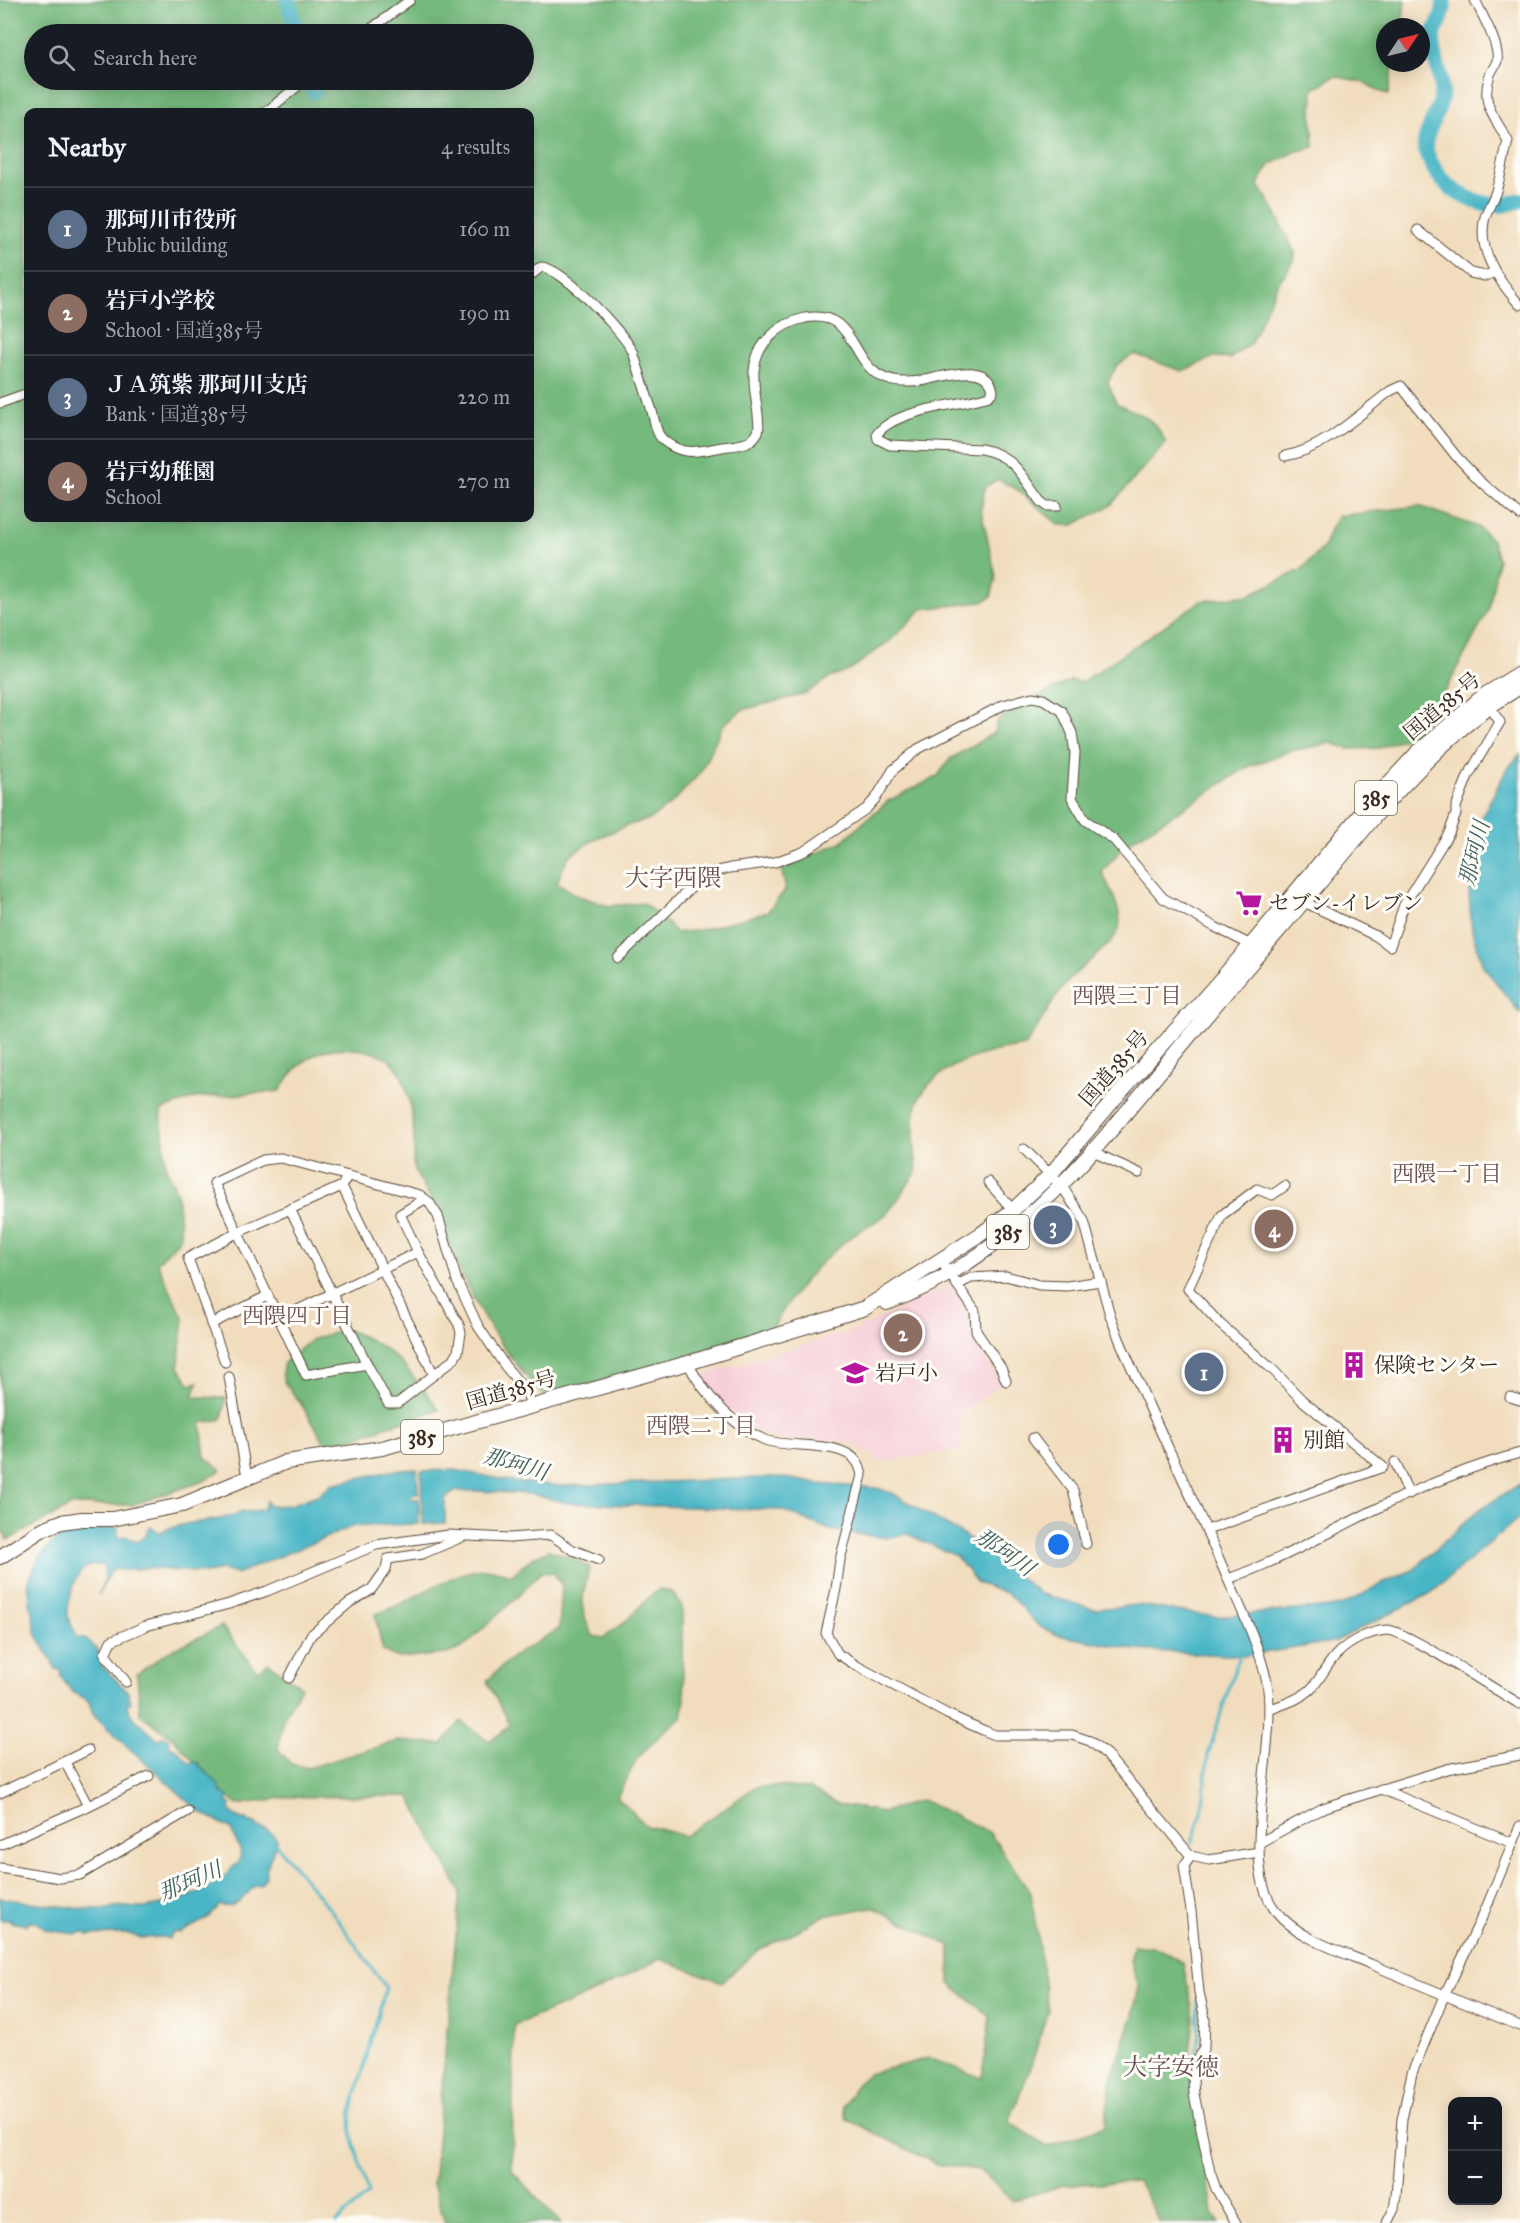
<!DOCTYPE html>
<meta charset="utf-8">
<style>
body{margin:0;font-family:"IM FELL Great Primer","Noto Serif JP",serif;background:#242831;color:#f1f3f6}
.controls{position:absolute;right:18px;bottom:18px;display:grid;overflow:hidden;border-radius:12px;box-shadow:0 3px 15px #0003}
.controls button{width:54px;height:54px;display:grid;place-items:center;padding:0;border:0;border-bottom:2px solid #363941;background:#171b24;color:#f1f3f6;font:30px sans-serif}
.compass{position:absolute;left:1376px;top:18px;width:54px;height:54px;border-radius:50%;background:#171b24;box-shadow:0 3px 15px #0003;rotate:55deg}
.you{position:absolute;left:1059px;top:1545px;width:21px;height:21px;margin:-15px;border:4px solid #fff;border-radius:50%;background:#1a73e8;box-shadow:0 0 0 9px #1a73e833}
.badge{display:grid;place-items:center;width:39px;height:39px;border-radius:50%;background:#7c3aed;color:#fff;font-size:20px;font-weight:700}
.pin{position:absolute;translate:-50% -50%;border:3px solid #fff;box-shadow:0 2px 6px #0006}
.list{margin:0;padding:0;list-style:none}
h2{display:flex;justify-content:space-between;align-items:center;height:78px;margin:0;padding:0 24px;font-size:26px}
h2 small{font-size:20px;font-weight:400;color:#9ea1a6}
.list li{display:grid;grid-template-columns:39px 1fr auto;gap:18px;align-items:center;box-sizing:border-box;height:84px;padding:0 24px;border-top:2px solid #363941}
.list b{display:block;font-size:22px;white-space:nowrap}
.list p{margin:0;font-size:20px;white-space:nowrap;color:#9ea1a6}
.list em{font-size:20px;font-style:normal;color:#9ea1a6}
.icon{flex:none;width:33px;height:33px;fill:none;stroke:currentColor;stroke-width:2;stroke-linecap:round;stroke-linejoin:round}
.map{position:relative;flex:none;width:1520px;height:2223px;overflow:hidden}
.search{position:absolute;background:#171b24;box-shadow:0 3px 15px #0003;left:24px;top:24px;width:510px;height:66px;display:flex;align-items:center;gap:15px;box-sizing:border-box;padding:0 21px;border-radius:33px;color:#9ea1a6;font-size:22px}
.panel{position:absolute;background:#171b24;box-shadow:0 3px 15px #0003;left:24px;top:108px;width:510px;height:414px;border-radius:12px}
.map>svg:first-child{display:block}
.built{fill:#f6cfd8}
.forest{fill:#74b97d;stroke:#58724e;stroke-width:1.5;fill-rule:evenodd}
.water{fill:#4ab6c6;stroke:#427072;stroke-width:1.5}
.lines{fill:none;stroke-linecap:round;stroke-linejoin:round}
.stream{stroke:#4ab6c6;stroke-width:3}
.river{stroke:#4ab6c6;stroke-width:16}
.minor-casing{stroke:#564536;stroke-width:11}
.highway-casing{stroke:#564536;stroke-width:16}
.minor{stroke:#fff;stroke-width:9}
.highway{stroke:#fff;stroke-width:14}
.labels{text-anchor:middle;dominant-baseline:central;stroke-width:6;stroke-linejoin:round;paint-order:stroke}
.shield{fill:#fdfcf7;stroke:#75695f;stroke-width:1.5}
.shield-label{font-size:20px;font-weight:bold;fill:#3b2a1e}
.street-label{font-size:21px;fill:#3b2a1e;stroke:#fdfcf7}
.poi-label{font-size:21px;fill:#3b2a1e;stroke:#fdfcf7;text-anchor:start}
.water-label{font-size:22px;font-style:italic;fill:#416261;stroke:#fdfcf7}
.neighbourhood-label{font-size:22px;fill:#6b5052;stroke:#fdfcf7}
.quarter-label{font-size:24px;fill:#6b5052;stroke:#fdfcf7}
</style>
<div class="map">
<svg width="1520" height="2223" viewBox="0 0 1520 2223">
<rect width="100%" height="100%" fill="#fdfcf7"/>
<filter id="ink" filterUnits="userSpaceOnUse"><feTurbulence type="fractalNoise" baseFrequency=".0167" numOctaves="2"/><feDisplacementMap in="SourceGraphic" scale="12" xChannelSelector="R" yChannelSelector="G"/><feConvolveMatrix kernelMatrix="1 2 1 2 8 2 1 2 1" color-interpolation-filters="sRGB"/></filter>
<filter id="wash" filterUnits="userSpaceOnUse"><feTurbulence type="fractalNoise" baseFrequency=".008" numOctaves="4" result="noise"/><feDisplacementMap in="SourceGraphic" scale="24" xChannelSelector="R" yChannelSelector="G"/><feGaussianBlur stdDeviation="1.35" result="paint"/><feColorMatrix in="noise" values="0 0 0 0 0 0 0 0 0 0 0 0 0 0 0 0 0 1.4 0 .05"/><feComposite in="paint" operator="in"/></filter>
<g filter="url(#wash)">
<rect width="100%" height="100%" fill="#f1ddbd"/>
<path class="built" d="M945,1286L952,1288L964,1305L973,1336L992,1369L1004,1382L958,1415L962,1450L882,1462L854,1444L822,1440H779L754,1429L725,1408L701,1376L851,1331L897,1311Z"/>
<g class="forest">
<path d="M0,0H1405L1402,27H1385V63H1394L1388,95L1362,82L1335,76L1313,89L1312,117L1314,147L1297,151L1270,165L1258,184L1272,206L1295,253L1294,261L1277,285L1251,343L1230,359L1214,357L1182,371L1134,354L1117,365L1108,382L1116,403C1141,415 1154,416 1166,443L1110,506L1073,525H1059L1018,490L998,479L985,487L981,510L996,577L991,597L982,602L922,609L891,640L850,670L829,678L805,694L742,710L723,725L700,773L670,805L648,820L628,825L595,839L569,856L557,882L576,895L608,906L643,903L664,920L676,933L705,929L767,912L786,889L781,869L841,842L888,801L937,777L950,759L994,733L997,722L1008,711L1070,681L1082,682L1201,601L1249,595L1301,570L1324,547L1331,527L1338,516L1419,506L1478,527L1492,540L1498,559L1489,609L1440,701L1419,732L1380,748L1349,749L1331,743L1290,751L1248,767L1126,844L1102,872C1109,888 1123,910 1119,928C1115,944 1079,968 1068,981C1051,1001 1040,1025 1025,1046C988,1051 940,1062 920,1097C910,1116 915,1151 917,1171C908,1184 899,1200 888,1212C879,1222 864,1227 853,1235C819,1261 791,1293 771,1332L612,1379L544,1396C483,1333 460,1275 429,1196C425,1186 417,1179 414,1168C412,1162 414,1157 414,1150C415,1129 409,1078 393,1063C377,1048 338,1045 318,1053C301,1061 289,1075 280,1091L195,1098L161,1110L166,1168L177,1192L181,1238L157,1263L184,1319L180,1347L179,1367L190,1385L198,1382L193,1397L226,1398L222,1419L201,1423L205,1457L221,1470L204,1481L132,1505H73L8,1540L0,1526ZM34,34H524V80H34ZM28,112H530V518H28Z"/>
<path d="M343,1329C389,1342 411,1372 439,1409L347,1440L325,1443L300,1402L284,1382L282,1372L284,1363L311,1340Z"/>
<path d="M548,1550L565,1555L590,1567C582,1598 577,1607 593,1636L603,1638L624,1623L650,1596L660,1589L672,1592L682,1607V1660L685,1699L682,1717L663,1732L637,1759L617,1797L647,1826L685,1836L755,1787L779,1786L810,1789L838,1805L884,1812L922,1800L989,1832L1031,1893L1048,2010L1031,2066L1009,2122L1047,2147L1105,2126L1111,2081L1133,2015L1139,1987L1130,1961L1134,1945L1158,1948L1183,1963L1194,2018L1189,2062L1202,2123L1213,2214L1220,2223H1160L1138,2181L1063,2185L1013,2201L979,2170L936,2164L847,2119L843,2106L856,2085L868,2074L929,2058L982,2078L990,2017L950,1984V1946L873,1907L823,1916L801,1929L760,1949L722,1982L660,1959L586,1996L514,2025L512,2171L561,2223H445L433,2184L460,1891L409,1796L287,1797L237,1805L215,1786L173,1738L140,1714L137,1674L168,1652L222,1626L257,1671L269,1663L301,1687L283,1719L278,1749L291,1764L308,1768L397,1741L442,1744L461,1721L488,1741L501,1734L509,1724L487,1681L512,1657L559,1629L562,1586L554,1573L541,1572L517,1597L462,1648L446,1654L398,1658L383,1651L375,1614C411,1604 449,1571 484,1569C493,1569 504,1573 512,1575L532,1558Z"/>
</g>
<g class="water">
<path d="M1520,754L1518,935L1520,938V1013L1483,966L1472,931L1469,895L1482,816L1506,771Z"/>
<path d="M417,1469L418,1494L411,1495V1499H419V1524L354,1526L236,1574L223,1570L206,1573L147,1568L121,1570L113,1568L98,1595L105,1580L104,1566L92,1564C89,1566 82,1569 80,1572C74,1579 67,1606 68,1614C68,1623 75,1629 77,1637L84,1638L98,1650L101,1665L128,1692L131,1702L127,1704C128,1718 149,1729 158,1739L164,1736L168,1738L170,1746L177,1749L189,1763L197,1762C204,1774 218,1778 221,1793L228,1796L227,1802L231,1805L230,1810C234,1815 239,1820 246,1819L248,1821L255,1823L260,1828C269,1829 272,1833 277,1840L266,1870V1876L260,1885L254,1886C245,1897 233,1911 219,1905C213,1919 192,1926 180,1933L174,1932L168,1939L164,1937L142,1938L128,1934L88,1935L84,1932L76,1934L46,1930C40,1925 37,1919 28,1922L27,1925L10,1922V1920H0V1898L83,1909H109C118,1904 127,1908 137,1908C162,1909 222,1888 234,1865L238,1864L241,1852L230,1828L200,1812L116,1736L93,1714L89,1702L84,1698L72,1692L61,1677L60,1669H56L36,1633L31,1608L28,1583L37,1561L52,1543L68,1533L83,1530L118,1528V1538L125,1536L137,1542L148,1534L146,1531L150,1527L160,1533L165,1529C173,1529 176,1526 182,1525C201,1521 226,1521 242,1511L248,1512L264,1509L266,1501L270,1506L290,1505L320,1494L331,1484L396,1470Z"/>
<path d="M455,1470L516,1482L564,1486L780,1477L819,1484L877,1488L894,1494L975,1542L1041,1594L1094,1609L1138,1605L1216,1617L1341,1606L1387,1581L1413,1570L1477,1511L1520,1484V1517L1431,1593L1334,1642L1244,1656L1136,1650L1058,1635L1040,1627L1008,1594L977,1583L956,1556L907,1534L886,1538L830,1530L782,1510L568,1503L530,1494L478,1491H456L445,1498V1523L423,1524L421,1471Z"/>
</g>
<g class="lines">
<g class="stream">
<path d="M273,1841L333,1913L386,1988L352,2109L351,2131L368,2194L336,2223"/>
<path d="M1192,1842L1202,1813L1208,1755L1239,1655"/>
<path d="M1195,2056L1199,2040L1197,2000"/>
</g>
<g class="river">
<path d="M288,0L297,34"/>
<path d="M1444,0C1444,6 1443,13 1441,18C1439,25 1433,32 1433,39C1433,60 1444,77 1441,98C1439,112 1425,132 1425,145C1425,152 1430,161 1433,167C1449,195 1488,214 1520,200"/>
<path d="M309,80L314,91"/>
</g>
</g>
</g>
<g filter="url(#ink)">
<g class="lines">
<defs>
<g id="minor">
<path d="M1475,0C1482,15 1500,45 1497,61C1495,67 1490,72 1489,78C1481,106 1495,117 1508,141C1504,158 1501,175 1496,191C1493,200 1488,208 1485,217C1476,250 1499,282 1520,305"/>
<path d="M364,34L410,0"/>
<path d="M266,112L305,80"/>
<path d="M1418,230L1471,273L1485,276L1495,272"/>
<path d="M530,276L541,267C562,267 623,332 633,352C639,371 645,390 651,408C654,417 655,427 659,435C664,443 677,450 686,451C697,453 710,449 722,447C735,445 751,446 758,432C760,426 758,420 758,414C754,386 747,359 770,337C779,327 792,321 805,318C871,307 840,397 926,380C947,376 988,361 993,391L989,396C959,406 897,408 877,434L878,439L890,445L981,449C1014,455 1022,476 1041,501L1047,506H1057"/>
<path d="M0,403L28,393"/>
<path d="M1285,456C1323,450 1360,414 1390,391L1401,386L1456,456L1481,482L1520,515"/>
<path d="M1304,902L1376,936L1390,946L1404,905L1449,833L1456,814V807L1468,776L1500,722L1489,706"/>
<path d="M618,958L696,883L710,873L730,868L775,862L803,852L866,809L876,798L893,770L918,749L1003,705L1032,697L1043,699L1062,711L1072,733L1075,753L1072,798L1085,820L1114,840L1163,898L1215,927L1255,947"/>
<path d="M1024,1149L1062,1186L1084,1221L1110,1315L1120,1341C1153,1418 1190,1492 1223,1568C1239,1605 1259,1643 1267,1683C1278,1745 1238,1863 1275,1910C1298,1939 1340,1951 1373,1965C1422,1986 1471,2006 1520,2026"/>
<path d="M1094,1150L1104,1157L1139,1173"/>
<path d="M988,1182L1013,1210"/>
<path d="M342,1186L434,1375"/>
<path d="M1285,1186L1272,1195L1257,1189L1222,1215L1188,1289L1220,1324L1273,1370L1302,1400L1383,1467"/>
<path d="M290,1209L367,1364L388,1403H398L454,1359L458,1352L461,1333L459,1325L418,1252L400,1214L425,1199"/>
<path d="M941,1261L975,1311L976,1331L1001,1368L1006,1381"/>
<path d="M957,1285L971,1278L1006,1276L1039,1285L1067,1286L1101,1281"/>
<path d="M279,1319L418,1252"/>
<path d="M211,1324L267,1296"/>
<path d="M225,1362L188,1258L239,1232L342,1186L347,1176"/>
<path d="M688,1363C702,1392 735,1428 765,1440C789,1449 842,1440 857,1462C859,1465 861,1471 862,1475L840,1560L836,1589L826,1633L838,1654L857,1666L947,1714L985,1731L995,1735H1072L1090,1741L1106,1754L1191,1856L1209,1860L1259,1852"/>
<path d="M367,1364L306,1375L214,1183L263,1160L281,1158L420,1195L429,1202L438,1216L457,1281L478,1326L505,1366L527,1392L531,1406"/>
<path d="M229,1377L247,1477"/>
<path d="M1510,1397L1520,1400"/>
<path d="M1033,1438L1073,1490L1086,1544"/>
<path d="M1395,1462L1409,1494"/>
<path d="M1207,1530L1383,1467"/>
<path d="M1228,1579C1279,1561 1325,1534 1374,1510C1420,1487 1470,1467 1520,1453"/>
<path d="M289,1678L311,1635L349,1603L371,1590L386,1569L388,1559L422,1554L462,1537"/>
<path d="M126,1682L105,1654L111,1641L146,1626L229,1604L267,1591L376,1545L448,1535L509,1538L551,1535L573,1550L599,1560"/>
<path d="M1269,1710C1283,1704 1299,1700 1310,1690C1321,1679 1327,1663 1338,1653C1350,1641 1371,1631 1387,1630C1406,1630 1496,1691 1520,1704"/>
<path d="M65,1762L88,1806L149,1776"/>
<path d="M1381,1789L1512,1843"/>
<path d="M0,1793L88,1750"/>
<path d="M1259,1843L1323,1808L1350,1799L1447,1769L1520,1755"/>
<path d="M0,1845L88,1806"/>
<path d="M1191,1856L1184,1866L1191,1911L1199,1992L1205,2019L1204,2047L1197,2060L1193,2079L1194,2094L1210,2172L1216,2189L1236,2223"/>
<path d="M0,1868L60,1878L80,1875L188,1811"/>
<path d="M1387,2223L1394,2209L1396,2196L1402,2119L1412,2073L1444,1996L1484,1913L1520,1826"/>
</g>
<g id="highway">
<path d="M887,1303C1027,1253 1114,1124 1207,1015C1262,949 1320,884 1374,817C1419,768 1462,720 1520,687"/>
<path d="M0,1557L43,1529L61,1522L82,1519H112L182,1505L286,1462L382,1448L688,1363L865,1308L981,1234L1013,1210L1050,1175L1117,1096L1252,944L1364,810L1417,753L1483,696L1520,673"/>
</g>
</defs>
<use href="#minor" class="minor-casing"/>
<use href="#highway" class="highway-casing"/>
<use href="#minor" class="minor"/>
<use href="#highway" class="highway"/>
</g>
</g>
<defs>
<symbol id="supermarket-bare" viewBox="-9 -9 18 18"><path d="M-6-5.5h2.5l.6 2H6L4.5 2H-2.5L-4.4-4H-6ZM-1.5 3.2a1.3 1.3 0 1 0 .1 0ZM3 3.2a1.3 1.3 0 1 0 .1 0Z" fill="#b5179e" stroke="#fdfcf7" stroke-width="2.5" paint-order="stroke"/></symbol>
<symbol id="building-bare" viewBox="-9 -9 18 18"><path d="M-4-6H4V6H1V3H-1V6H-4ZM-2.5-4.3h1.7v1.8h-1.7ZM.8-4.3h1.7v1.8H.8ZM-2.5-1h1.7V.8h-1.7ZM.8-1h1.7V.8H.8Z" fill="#b5179e" stroke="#fdfcf7" stroke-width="2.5" paint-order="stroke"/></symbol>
<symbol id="school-bare" viewBox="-9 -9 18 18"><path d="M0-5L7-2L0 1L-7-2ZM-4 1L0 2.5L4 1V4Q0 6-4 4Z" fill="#b5179e" stroke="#fdfcf7" stroke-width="2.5" paint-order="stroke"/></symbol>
</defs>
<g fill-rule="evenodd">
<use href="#supermarket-bare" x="1230" y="884" width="38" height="38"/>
<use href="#building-bare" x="1335" y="1346" width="38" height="38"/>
<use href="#school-bare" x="836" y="1354" width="38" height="38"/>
<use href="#building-bare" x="1264" y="1421" width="38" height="38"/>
</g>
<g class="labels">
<g class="shield">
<rect x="1355" y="781" width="42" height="34" rx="4.5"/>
<rect x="987" y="1215" width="42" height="34" rx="4.5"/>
<rect x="401" y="1420" width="42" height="34" rx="4.5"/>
</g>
<g class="shield-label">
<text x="1376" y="798">385</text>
<text x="1008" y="1232">385</text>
<text x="422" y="1437">385</text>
</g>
<g class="street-label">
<text transform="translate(1442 706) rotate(-40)">国道385号</text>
<text transform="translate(1114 1068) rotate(-49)">国道385号</text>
<text transform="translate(511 1390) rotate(-16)">国道385号</text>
</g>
<g class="poi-label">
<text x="1269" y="903">セブン-イレブン</text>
<text x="1374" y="1365">保険センター</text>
<text x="875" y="1373">岩戸小</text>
<text x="1303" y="1440">別館</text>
</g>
<g class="water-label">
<text transform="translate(1474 853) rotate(-76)">那珂川</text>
<text transform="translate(516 1464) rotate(16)">那珂川</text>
<text transform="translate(1005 1552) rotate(35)">那珂川</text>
<text transform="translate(190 1881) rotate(-23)">那珂川</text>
</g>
<g class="neighbourhood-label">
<text x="1127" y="995">西隈三丁目</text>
<text x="1447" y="1173">西隈一丁目</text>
<text x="297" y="1315">西隈四丁目</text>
<text x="701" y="1425">西隈二丁目</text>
</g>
<g class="quarter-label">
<text x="673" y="878">大字西隈</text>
<text x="1171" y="2067">大字安徳</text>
</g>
</g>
</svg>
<div class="controls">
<button>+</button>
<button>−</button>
</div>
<svg class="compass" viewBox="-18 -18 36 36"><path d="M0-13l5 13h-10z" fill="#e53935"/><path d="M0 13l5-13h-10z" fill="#9ea1a6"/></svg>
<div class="you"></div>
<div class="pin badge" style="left:1204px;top:1372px;background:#5c6f8a">1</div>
<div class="pin badge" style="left:903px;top:1333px;background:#8d6e63">2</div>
<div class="pin badge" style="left:1053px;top:1225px;background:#5c6f8a">3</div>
<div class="pin badge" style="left:1274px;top:1229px;background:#8d6e63">4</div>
<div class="search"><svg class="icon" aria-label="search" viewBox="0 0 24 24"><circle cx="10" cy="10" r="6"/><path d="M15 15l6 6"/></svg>Search here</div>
<section class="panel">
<h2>Nearby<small>4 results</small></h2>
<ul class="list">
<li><span class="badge" style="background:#5c6f8a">1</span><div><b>那珂川市役所</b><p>Public building</p></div><em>160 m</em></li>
<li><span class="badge" style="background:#8d6e63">2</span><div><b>岩戸小学校</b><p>School · 国道385号</p></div><em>190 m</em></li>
<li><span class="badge" style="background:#5c6f8a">3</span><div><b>ＪＡ筑紫 那珂川支店</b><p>Bank · 国道385号</p></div><em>220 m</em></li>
<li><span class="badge" style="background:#8d6e63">4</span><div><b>岩戸幼稚園</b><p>School</p></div><em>270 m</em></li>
</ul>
</section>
</div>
